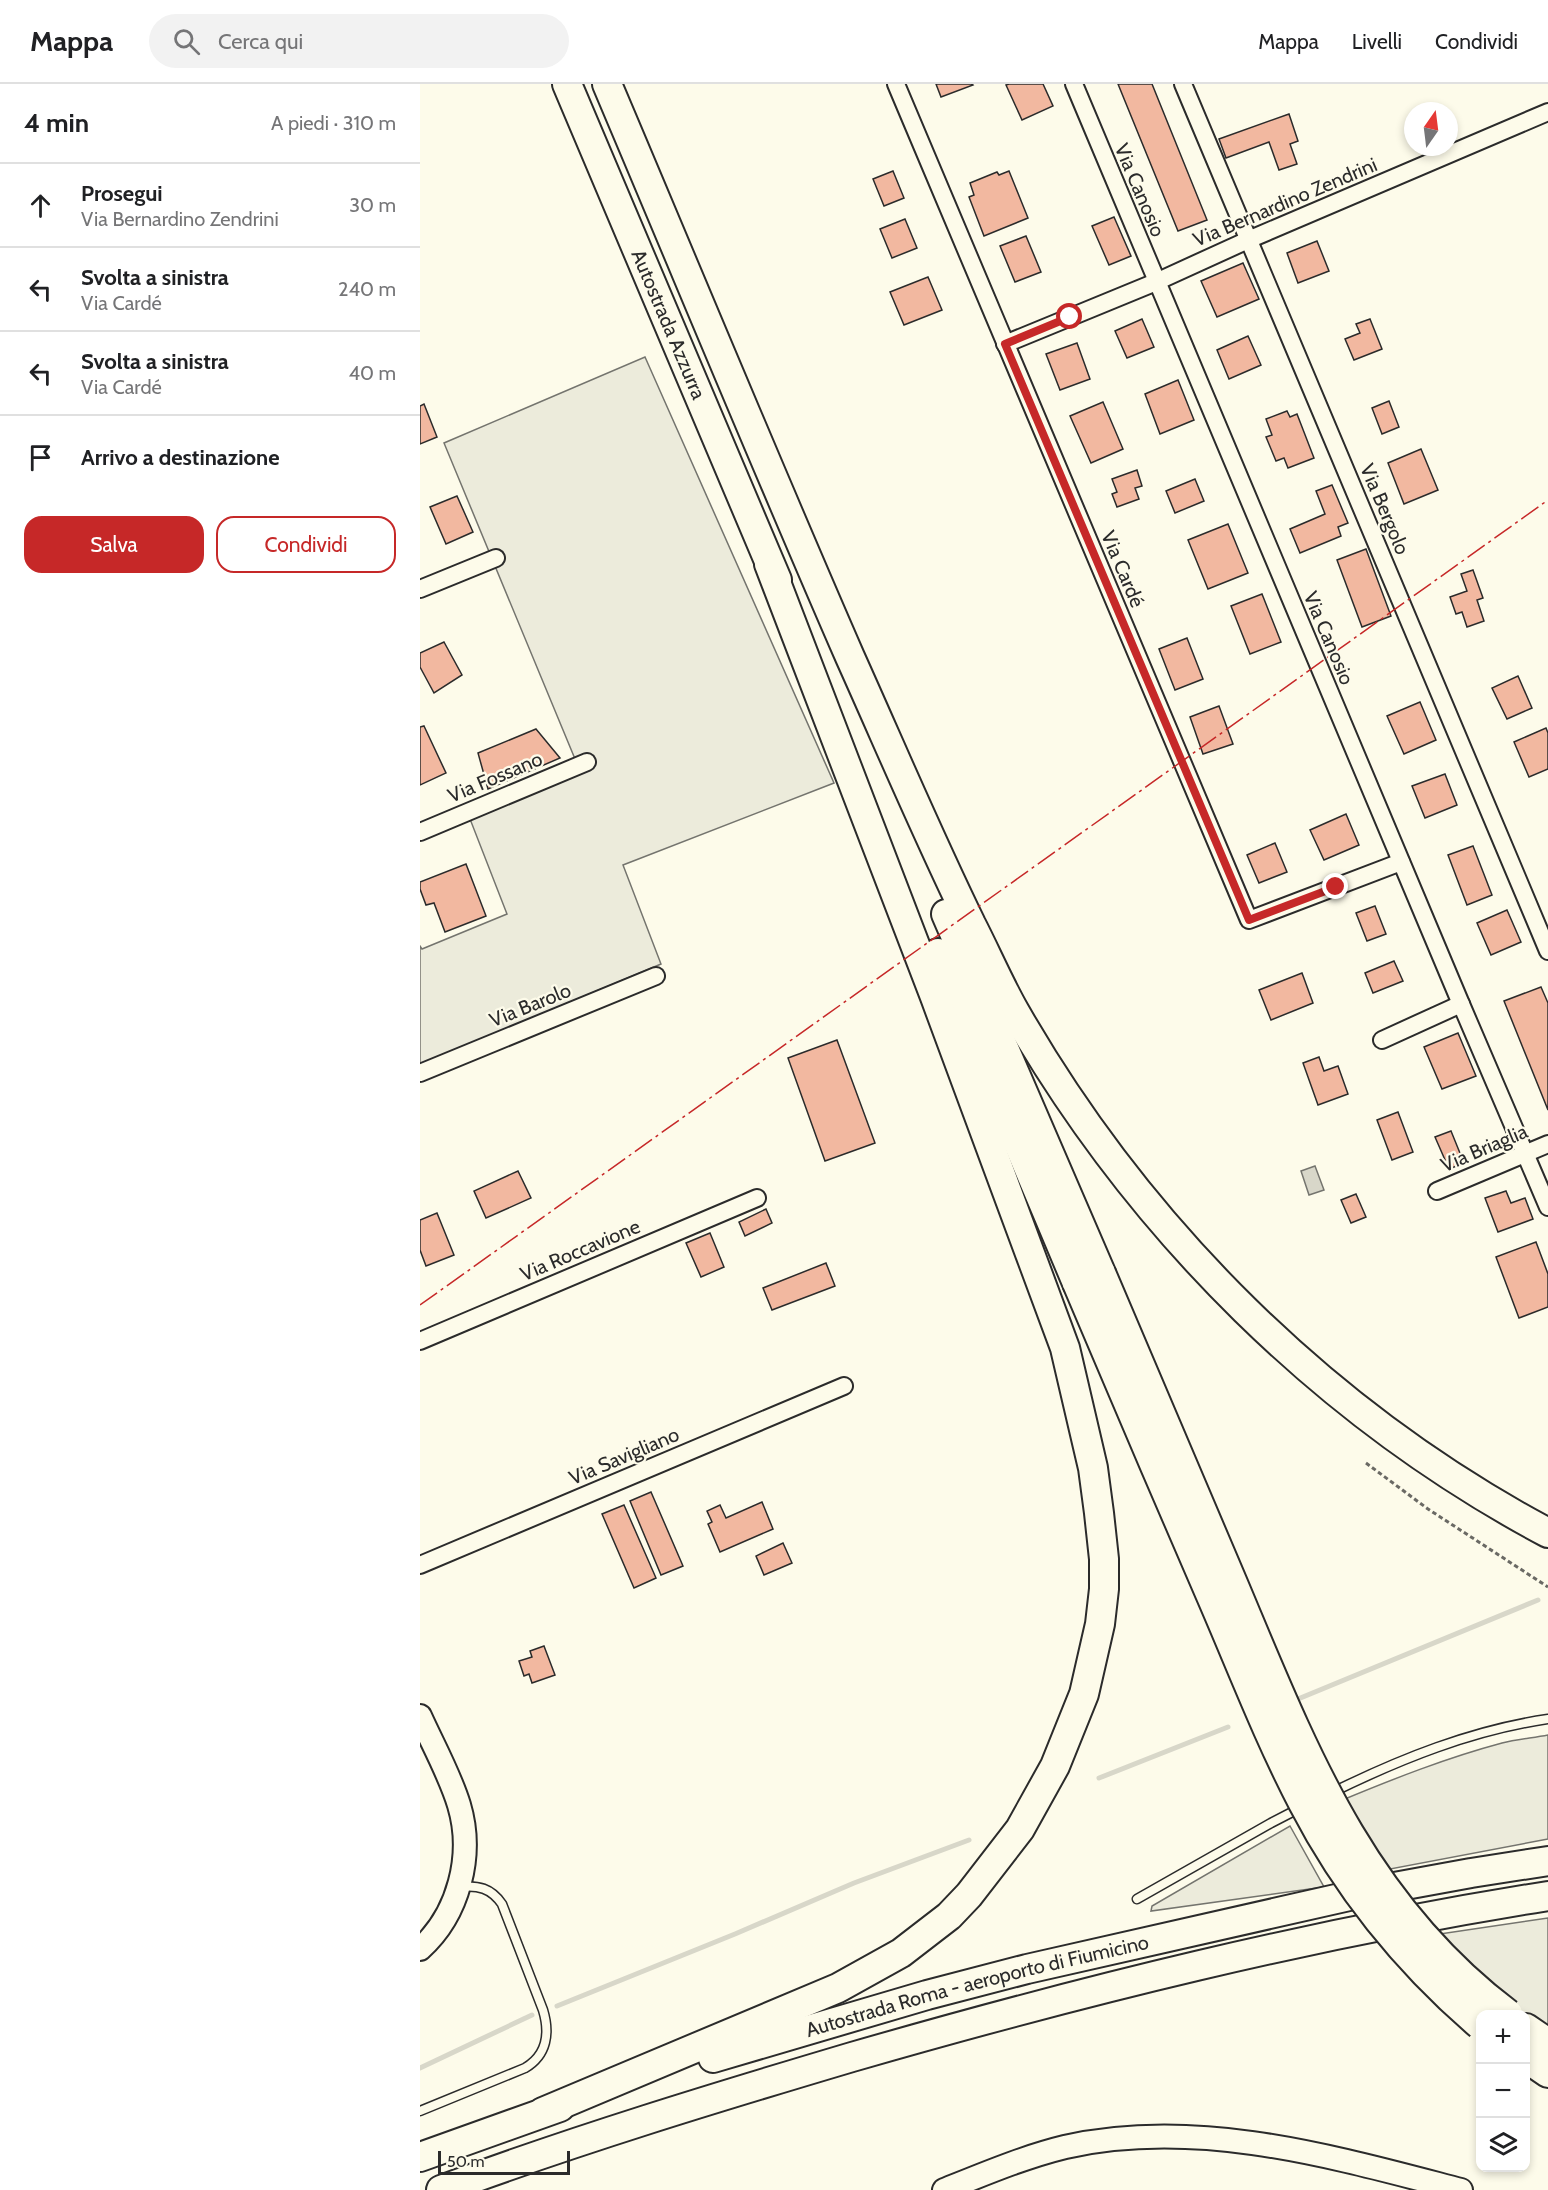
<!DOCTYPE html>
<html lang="it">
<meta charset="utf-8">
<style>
body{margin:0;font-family:Cabin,sans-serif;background:#f2f2f2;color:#202124}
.controls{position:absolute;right:18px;bottom:18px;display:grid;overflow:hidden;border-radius:12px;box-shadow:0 3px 9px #0003}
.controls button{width:54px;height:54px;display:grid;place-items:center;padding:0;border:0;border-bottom:2px solid #e0e0e0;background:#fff;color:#202124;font:30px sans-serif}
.compass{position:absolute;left:984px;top:18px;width:54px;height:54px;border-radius:50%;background:#fff;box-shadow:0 3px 9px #0003;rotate:14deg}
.scale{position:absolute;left:18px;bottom:15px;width:132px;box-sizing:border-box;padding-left:6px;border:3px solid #2b2b2b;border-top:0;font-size:16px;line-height:21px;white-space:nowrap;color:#2b2b2b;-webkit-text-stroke:4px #fdfbea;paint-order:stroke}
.stop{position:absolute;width:18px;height:18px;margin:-14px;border:4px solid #c62828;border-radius:50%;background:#fff}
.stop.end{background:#c62828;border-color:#fff;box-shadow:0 2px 6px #0008}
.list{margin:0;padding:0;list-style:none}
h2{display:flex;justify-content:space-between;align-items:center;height:78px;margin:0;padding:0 24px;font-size:26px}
h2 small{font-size:20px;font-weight:400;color:#757577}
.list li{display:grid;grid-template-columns:39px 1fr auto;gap:18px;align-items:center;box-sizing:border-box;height:84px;padding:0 24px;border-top:2px solid #e0e0e0}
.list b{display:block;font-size:22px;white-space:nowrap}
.list p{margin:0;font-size:20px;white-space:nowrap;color:#757577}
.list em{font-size:20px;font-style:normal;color:#757577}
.actions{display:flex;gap:12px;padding:18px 24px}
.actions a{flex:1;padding:14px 0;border:2px solid #c62828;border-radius:18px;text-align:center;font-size:21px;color:#c62828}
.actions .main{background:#c62828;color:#fff}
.icon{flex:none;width:33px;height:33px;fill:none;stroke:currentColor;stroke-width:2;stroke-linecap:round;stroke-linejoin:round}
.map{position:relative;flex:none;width:1128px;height:2106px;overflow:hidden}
header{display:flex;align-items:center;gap:36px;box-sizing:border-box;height:84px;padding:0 30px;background:#fff;border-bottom:2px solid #e0e0e0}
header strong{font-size:28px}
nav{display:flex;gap:33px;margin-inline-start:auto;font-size:21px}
.search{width:420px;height:54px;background:#f2f2f2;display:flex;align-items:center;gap:15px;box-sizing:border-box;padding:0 21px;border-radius:33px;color:#757577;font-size:22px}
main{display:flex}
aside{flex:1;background:#fff}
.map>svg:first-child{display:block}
.green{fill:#ecebdb;stroke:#74746e;stroke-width:1.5}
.water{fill:#d8d7c9;stroke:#74746e;stroke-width:1.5}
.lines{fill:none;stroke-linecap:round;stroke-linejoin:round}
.stream{stroke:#d8d7c9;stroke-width:5}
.building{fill:#f2b8a0;stroke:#2b2b2b;stroke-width:1.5}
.lane-casing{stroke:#2b2b2b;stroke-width:11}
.street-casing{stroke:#2b2b2b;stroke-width:20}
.secondary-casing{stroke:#2b2b2b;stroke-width:26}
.highway-casing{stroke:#2b2b2b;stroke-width:32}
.path{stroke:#6a6964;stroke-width:3;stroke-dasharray:4.5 3;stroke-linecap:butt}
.lane{stroke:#fdfbea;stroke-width:8}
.street{stroke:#fdfbea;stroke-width:16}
.secondary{stroke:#fdfbea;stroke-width:22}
.highway{stroke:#fdfbea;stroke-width:28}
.highway-bridge-casing{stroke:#2b2b2b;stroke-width:32;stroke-linecap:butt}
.highway-bridge{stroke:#fdfbea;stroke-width:28}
.power{stroke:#c62828;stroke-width:1.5;stroke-dasharray:21 4.5 3 4.5;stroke-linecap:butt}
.route{stroke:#c62828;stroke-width:8}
.labels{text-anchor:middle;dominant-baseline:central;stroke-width:4.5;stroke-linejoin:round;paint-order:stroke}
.street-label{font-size:20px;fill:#2b2b2b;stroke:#fdfbea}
</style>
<header>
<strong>Mappa</strong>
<div class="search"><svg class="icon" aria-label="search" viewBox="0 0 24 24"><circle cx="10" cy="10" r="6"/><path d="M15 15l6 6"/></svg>Cerca qui</div>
<nav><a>Mappa</a><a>Livelli</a><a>Condividi</a></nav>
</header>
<main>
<aside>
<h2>4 min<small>A piedi · 310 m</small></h2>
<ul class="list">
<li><svg class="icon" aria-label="ahead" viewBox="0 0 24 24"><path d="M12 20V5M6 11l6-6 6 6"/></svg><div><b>Prosegui</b><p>Via Bernardino Zendrini</p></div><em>30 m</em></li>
<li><svg class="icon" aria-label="left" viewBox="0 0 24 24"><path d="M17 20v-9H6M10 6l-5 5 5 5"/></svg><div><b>Svolta a sinistra</b><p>Via Cardé</p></div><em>240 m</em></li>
<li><svg class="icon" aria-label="left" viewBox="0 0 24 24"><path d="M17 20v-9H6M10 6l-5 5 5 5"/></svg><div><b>Svolta a sinistra</b><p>Via Cardé</p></div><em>40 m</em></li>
<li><svg class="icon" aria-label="arrive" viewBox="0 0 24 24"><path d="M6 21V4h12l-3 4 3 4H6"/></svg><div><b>Arrivo a destinazione</b></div></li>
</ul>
<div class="actions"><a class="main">Salva</a><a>Condividi</a></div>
</aside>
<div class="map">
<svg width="1128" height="2106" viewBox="0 0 1128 2106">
<rect width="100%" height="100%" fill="#fdfbea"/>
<g class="green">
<path d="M225,273L414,699L203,781L241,880L0,981V862L2,865L87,830L50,735L160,687L24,359Z"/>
<path d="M1128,1651V1755L965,1786L920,1717C973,1695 1026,1674 1082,1659C1097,1655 1113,1654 1128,1651Z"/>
<path d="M870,1742L904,1803L731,1827L732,1822Z"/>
<path d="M1128,1834V1949L1106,1930H1100L1013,1851Z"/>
</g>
<path class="water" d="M895,1082L904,1106L889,1111L881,1087Z"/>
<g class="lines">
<g class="stream">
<path d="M878,1615L1118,1516"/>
<path d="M679,1694L808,1643"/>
<path d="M137,1922L315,1850L434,1799L549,1756"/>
<path d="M0,1984L112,1931"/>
</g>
</g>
<g class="building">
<path d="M516,0H552L553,1L521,13Z"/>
<path d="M589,0H623L633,22L602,36L586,1Z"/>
<path d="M698,0H732L787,136L758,147Z"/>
<path d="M869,30L878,57L870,60L877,80L859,86L849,58L806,74L799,55Z"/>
<path d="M473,87L484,114L464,122L453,95Z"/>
<path d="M589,87L608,134L564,152L549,113L554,111L550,99L577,88L579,91Z"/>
<path d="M694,133L711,172L689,181L672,142Z"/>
<path d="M485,135L497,164L472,174L460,145Z"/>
<path d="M606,152L621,188L595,198L580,162Z"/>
<path d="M897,157L909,187L878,199L867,169Z"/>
<path d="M823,179L839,215L797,233L781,197Z"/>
<path d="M508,193L522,226L484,241L470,208Z"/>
<path d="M722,235L734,263L707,274L695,247Z"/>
<path d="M950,235L962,265L934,276L925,255L940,249L936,240Z"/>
<path d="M828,252L841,281L809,295L797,266Z"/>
<path d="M657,259L670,295L640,306L626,270Z"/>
<path d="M758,296L774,336L740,350L725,310Z"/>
<path d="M969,317L979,343L962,350L952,324Z"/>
<path d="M683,318L703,365L671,379L650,332Z"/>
<path d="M4,320L17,353L0,360V322Z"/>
<path d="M867,327L870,333L877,330L894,374L868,384L864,374L856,377L846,353L852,351L846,335Z"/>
<path d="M1001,365L1018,406L984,420L968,379Z"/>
<path d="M717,386L722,402L715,404L719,415L697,423L692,410L697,408L692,395Z"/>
<path d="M775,395L784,417L755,429L746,407Z"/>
<path d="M912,401L928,439L918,443L921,452L880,469L870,445L905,430L896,407Z"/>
<path d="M37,412L53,448L26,460L10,423Z"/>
<path d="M808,440L828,489L788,505L768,456Z"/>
<path d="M946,465L971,532L942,543L917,476Z"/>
<path d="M1053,486L1063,514L1057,516L1064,537L1047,543L1042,528L1036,530L1030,513L1047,507L1041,490Z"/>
<path d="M842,510L861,558L830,570L811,522Z"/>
<path d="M767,554L783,595L755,606L739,565Z"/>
<path d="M24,558L42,591L14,609L0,583V569Z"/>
<path d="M1098,592L1112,624L1087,635L1072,604Z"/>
<path d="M1000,618L1016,656L984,670L967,632Z"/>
<path d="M799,622L813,660L783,670L770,633Z"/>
<path d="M4,642L26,689L0,701V643Z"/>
<path d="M1126,644L1128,649V685L1109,693L1094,658Z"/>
<path d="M116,645L140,674L68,705L58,669Z"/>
<path d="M1025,690L1037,721L1005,734L992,702Z"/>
<path d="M926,730L939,761L904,776L890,746Z"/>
<path d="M855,759L867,788L839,799L827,771Z"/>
<path d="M1053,762L1072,811L1047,821L1028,771Z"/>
<path d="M46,780L66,832L25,848L14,819L6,821L0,805V798Z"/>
<path d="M955,822L966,850L947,857L936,829Z"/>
<path d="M1087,826L1101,858L1071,871L1057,839Z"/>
<path d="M974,877L983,897L953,909L945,889Z"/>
<path d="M882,889L893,919L851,936L839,906Z"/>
<path d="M1121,903L1128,919V1026L1084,917Z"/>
<path d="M1038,949L1056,992L1022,1005L1004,963Z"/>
<path d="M417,956L455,1059L405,1077L368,974Z"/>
<path d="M899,973L904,987L918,982L928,1010L898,1021L883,979Z"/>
<path d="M978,1028L993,1068L972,1076L957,1036Z"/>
<path d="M1031,1047L1044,1079L1029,1085L1015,1053Z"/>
<path d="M98,1087L111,1114L66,1134L54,1107Z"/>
<path d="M1086,1107L1091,1119L1105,1114L1113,1135L1078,1148L1065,1114Z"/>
<path d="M936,1110L946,1133L931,1139L921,1116Z"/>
<path d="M346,1125L352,1139L325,1152L319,1138Z"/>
<path d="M17,1129L34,1171L6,1182L0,1166V1136Z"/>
<path d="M290,1149L304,1183L281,1193L266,1159Z"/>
<path d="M1116,1158L1128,1190V1223L1099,1234L1076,1173Z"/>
<path d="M406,1179L415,1202L352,1226L343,1204Z"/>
<path d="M231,1408L263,1482L241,1491L210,1417Z"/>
<path d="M342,1418L353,1445L300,1468L288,1440L292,1438L287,1427L300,1421L306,1434Z"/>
<path d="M204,1421L236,1494L214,1504L182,1430Z"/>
<path d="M363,1459L372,1479L344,1491L336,1472Z"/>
<path d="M124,1562L135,1591L112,1599L109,1590L104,1592L99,1577L112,1573L110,1567Z"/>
</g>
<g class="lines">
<defs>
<g id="lane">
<path d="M911,1709C980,1675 1052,1646 1128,1635"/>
<path d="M717,1815L851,1739L880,1724"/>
<path d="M0,2027L105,1984C127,1971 130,1949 123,1926L82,1820C71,1804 58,1801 40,1803"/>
</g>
<g id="street">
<path d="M476,0L829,836L981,778"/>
<path d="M654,0L1041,920L1128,1123"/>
<path d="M763,0L1128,867"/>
<path d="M585,260L736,198L828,156L1128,28"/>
<path d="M0,505L76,474"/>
<path d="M0,748L167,678"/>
<path d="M962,956L1041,920"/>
<path d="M0,989L236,892"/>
<path d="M1017,1107L1128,1060"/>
<path d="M0,1257L337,1114"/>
<path d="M0,1481L424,1302"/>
</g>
<g id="secondary">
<path d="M0,1632C13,1661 30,1691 39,1721C54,1771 39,1830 0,1865"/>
<path d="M524,2106C564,2090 604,2073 645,2063C777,2033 914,2073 1041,2106"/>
</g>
<g id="highway">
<path id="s1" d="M147,0L357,496"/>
<path d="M187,0C268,191 347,383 430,573C470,662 508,752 551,840C566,869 579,900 595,928C720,1146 906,1331 1128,1449"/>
<path d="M526,830L681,1189"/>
<path d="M518,869L657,1199"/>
<path d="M1106,1944L1128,1959"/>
<path id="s2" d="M293,1974L507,1911L607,1885L947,1808L1051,1789L1128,1777"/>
<path d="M1106,1974L1128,1989"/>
<path d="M123,2028L418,1904L481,1869L529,1832L549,1811L600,1745L635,1682L664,1610L680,1540L684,1505V1475L679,1429L673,1384L645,1264L515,913L349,480"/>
<path d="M0,2073L140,2023"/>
<path d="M21,2106C156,2056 294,2014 432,1973C661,1907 893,1849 1128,1812"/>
</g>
</defs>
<use href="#lane" class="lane-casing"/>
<use href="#street" class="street-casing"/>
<use href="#secondary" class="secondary-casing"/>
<use href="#highway" class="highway-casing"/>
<path class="path" d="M946,1379L1008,1425L1128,1503"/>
<use href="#lane" class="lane"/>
<use href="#street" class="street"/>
<use href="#secondary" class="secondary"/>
<use href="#highway" class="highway"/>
<defs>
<g id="highway-bridge">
<path d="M681,1189C725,1292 768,1394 812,1497C882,1663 939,1818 1088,1930"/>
<path d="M657,1199C701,1303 746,1408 791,1512C821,1581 848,1652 883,1719C927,1804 988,1879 1060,1941"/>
</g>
</defs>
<use href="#highway-bridge" class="highway-bridge-casing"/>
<use href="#highway-bridge" class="highway-bridge"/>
<path class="power" d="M0,1221L1128,416"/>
</g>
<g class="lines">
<path class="route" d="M650,233L585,260L829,836L916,803"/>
</g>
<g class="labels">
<g class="street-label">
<text transform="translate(720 106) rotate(67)">Via Canosio</text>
<text transform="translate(865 118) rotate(-23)">Via Bernardino Zendrini</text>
<text stroke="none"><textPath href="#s1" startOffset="261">Autostrada Azzurra</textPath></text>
<text transform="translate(965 425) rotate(67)">Via Bergolo</text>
<text transform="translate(703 485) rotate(67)">Via Cardé</text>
<text transform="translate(909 554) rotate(67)">Via Canosio</text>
<text transform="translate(75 693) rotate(-23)">Via Fossano</text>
<text transform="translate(110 921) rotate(-22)">Via Barolo</text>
<text transform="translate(1064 1064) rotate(-23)">Via Briaglia</text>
<text transform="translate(160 1166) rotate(-23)">Via Roccavione</text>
<text transform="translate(204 1372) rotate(-23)">Via Savigliano</text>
<text stroke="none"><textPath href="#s2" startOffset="274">Autostrada Roma - aeroporto di Fiumicino</textPath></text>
</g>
</g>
</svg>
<div class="controls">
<button>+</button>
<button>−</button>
<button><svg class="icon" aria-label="layers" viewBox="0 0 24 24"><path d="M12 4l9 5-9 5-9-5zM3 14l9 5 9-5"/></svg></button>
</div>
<svg class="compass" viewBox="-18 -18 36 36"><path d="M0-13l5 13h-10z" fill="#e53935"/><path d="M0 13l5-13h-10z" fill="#757577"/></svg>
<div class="scale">50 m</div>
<div class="stop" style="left:650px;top:233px"></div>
<div class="stop end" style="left:916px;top:803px"></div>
</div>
</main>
